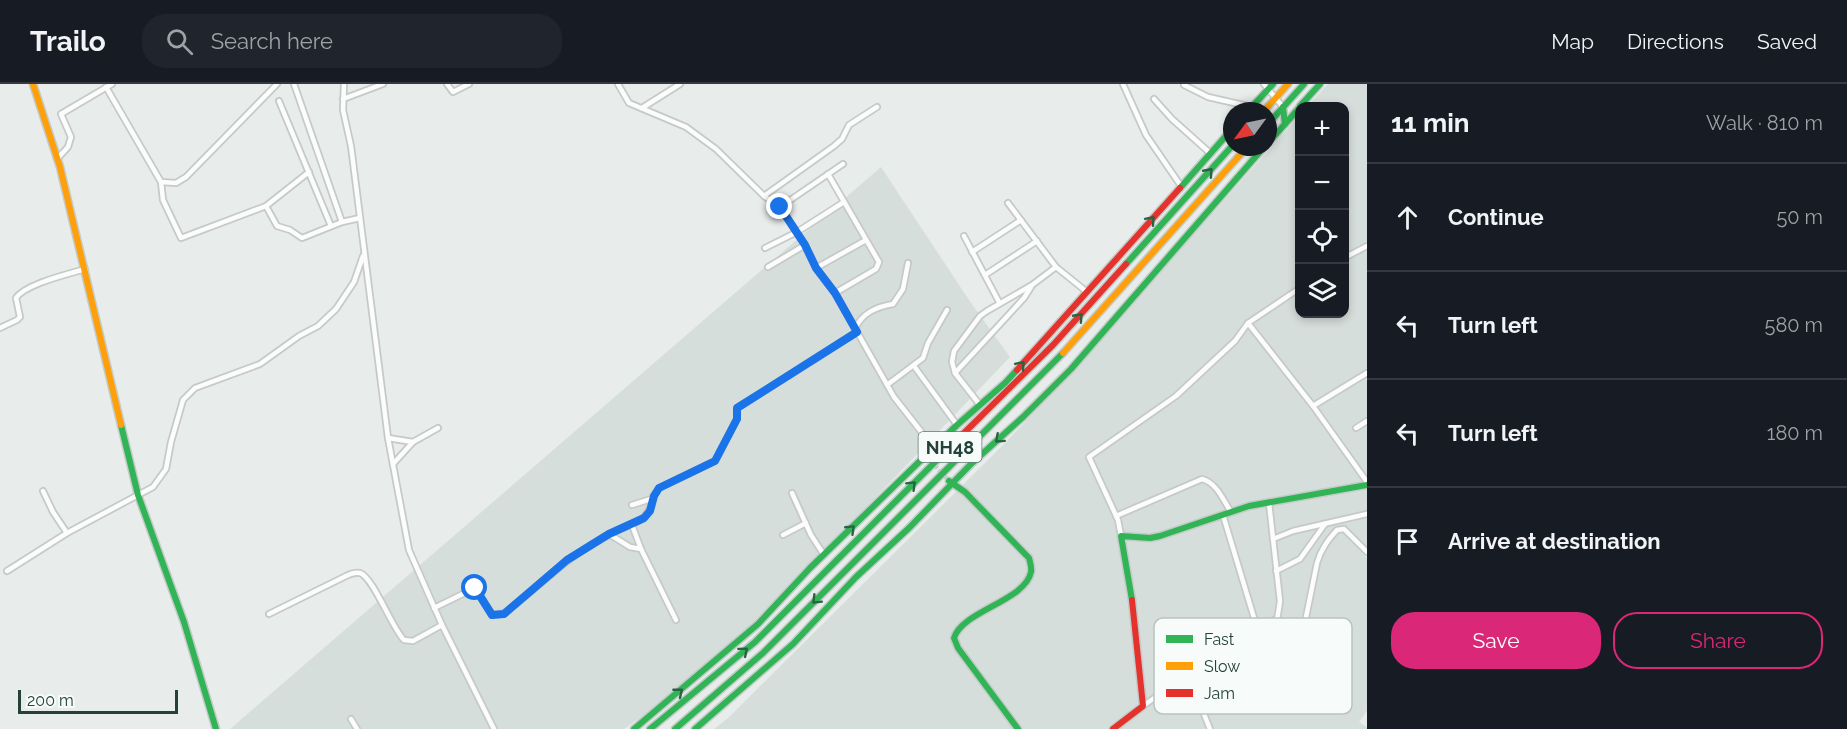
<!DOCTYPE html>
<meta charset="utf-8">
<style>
body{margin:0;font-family:Raleway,sans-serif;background:#20242c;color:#f1f3f6}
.controls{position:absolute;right:18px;top:18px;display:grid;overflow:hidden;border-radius:12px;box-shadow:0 3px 9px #0003}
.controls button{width:54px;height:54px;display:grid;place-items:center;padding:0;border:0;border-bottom:2px solid #363941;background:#171b24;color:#f1f3f6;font:30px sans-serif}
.compass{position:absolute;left:1223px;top:18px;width:54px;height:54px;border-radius:50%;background:#171b24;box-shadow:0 3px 9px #0003;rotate:237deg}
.scale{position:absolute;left:18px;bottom:15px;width:160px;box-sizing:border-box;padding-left:6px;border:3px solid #24423a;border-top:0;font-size:16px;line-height:21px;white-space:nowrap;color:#24423a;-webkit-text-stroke:4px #f7fbf9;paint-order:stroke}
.stop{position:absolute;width:18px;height:18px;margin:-14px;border:4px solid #1a73e8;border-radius:50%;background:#fff}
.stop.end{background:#1a73e8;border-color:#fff;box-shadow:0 2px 6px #0008}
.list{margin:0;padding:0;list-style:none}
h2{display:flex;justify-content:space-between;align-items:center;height:78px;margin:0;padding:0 24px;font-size:26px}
h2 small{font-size:20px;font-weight:400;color:#9ea1a6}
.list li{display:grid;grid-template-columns:39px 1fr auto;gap:18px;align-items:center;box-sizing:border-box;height:108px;padding:0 24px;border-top:2px solid #363941}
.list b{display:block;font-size:22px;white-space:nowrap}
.list em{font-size:20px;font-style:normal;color:#9ea1a6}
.actions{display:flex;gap:12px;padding:18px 24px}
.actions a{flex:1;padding:14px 0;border:2px solid #db2777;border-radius:24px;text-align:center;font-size:21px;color:#db2777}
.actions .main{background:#db2777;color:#fff}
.icon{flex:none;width:33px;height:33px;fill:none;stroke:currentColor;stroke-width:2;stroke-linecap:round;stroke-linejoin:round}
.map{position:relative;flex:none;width:1367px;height:645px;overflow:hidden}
header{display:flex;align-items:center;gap:36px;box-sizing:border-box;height:84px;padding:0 30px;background:#171b24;border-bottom:2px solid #363941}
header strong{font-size:28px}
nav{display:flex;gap:33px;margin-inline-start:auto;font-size:21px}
.search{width:420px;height:54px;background:#20242c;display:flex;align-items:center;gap:15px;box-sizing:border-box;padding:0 21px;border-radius:24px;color:#9ea1a6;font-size:22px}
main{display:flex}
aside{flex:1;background:#171b24}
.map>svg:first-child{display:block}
.built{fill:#d6dedb}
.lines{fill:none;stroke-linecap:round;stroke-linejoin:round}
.street-tunnel{stroke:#c1cbc8;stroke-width:4.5;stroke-dasharray:4.5 2;stroke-linecap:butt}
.street-casing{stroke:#c5cac8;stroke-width:8}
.fast-casing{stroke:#c3cbc8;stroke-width:9}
.slow-casing{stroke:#c3cbc8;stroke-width:9}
.jam-casing{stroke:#c3cbc8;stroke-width:9}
.street{stroke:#fcfcfc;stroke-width:4.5}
.fast{stroke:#30b455;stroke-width:6}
.slow{stroke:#ff9f0a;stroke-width:6}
.jam{stroke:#e5322d;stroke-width:6}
.oneway{stroke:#286442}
.route{stroke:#1a73e8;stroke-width:8}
.labels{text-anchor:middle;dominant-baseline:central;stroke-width:5;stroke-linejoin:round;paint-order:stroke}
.shield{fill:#f7fbf9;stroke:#637a73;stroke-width:1.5}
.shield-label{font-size:18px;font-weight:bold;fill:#24423a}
.key{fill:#f7fbf9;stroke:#b8c4c0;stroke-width:1.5}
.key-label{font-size:16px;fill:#24423a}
</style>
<header>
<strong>Trailo</strong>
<div class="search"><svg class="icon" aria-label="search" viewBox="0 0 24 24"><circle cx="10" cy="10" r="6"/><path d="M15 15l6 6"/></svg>Search here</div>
<nav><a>Map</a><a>Directions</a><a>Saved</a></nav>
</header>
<main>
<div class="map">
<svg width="1367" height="645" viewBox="0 0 1367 645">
<rect width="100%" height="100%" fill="#e8edeb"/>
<g class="built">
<path d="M1328,0H1367V466L1362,469L1367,474V627L1359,638L1367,643V645H714L728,634L1004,360L1043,319L1299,32L1300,230H1344V22H1308Z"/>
<path d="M881,83L971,219L1010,273L769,525L668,614L624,645H230Z"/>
</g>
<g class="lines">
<path class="street-tunnel" d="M930,376L949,397"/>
<defs>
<g id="street">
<path d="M294,0L342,138"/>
<path d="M344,0L343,26L351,62L388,354L409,466L442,541L494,645"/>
<path d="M447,0L453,8L469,0"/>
<path d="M618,0L629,19L686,43L716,65L764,112L780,123L805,161L816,184L835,209L894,313L934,364"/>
<path d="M1123,0L1146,51L1181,102"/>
<path d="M1264,0L1283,23"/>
<path d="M1184,1L1208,13L1252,23"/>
<path d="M106,3L161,98L163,116L181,154L266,122L309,88"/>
<path d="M343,15L383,0"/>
<path d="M1154,15L1172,35L1210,69"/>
<path d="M279,17L331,142"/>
<path d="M642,24L680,0"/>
<path d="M57,75L68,63L71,53L61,30L112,0"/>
<path d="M828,90L879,178L876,185L835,209"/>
<path d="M161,98L176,99L186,93L277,0"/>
<path d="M764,112L834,62L842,55L849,41L877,23"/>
<path d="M1008,119L1056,183L1087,208"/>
<path d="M266,122L277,142L290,146L302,154L342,138L360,134"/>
<path d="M780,123L843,80"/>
<path d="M964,152L999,218"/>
<path d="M765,164L797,148L844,118"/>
<path d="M972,168L1021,136"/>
<path d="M1344,174L1367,162"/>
<path d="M768,183L805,161"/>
<path d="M816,184L866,156"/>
<path d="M985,191L1037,157"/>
<path d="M1248,239L1313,322L1367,398"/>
<path d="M0,244L17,236L20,233L16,214C25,200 69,190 85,185"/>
<path d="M855,245C862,229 876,223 893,220L903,205L908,179"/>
<path d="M914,282L957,341"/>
<path d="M955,289L1024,214L1031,203"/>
<path d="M887,301L923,274L928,259L947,226"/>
<path d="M980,321L955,289L952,278L954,267L980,232L987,227L1032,201L1056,183"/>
<path d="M1313,322L1367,289"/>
<path d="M1356,344L1367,337"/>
<path d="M388,354L413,358"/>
<path d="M393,380L413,358L438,344"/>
<path d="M43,407L53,428L67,449"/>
<path d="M792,409L811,451L824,471"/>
<path d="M1269,419L1280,517L1276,543L1285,559L1294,562L1302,553L1317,479C1321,465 1328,456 1337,446L1344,445L1367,468"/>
<path d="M632,421L651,415L659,404L715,377L737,335V324L857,248"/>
<path d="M1223,431L1270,587"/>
<path d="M1116,432L1202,395C1217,399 1223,416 1231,428"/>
<path d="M632,441L641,465L676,536"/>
<path d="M609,450L630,463L641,465"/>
<path d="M783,451L806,439"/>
<path d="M1121,452L1118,436L1089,373L1176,312L1235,257L1248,239L1300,204"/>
<path d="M1273,455L1293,447L1367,430"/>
<path d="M7,487L67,449L153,403L166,385L171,358L183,316L195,304L260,280L299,252L318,242L336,225L354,198L363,172"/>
<path d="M1276,487L1300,475L1325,440"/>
<path d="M434,524L475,504L492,531L504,529C539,503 569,471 609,450C630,439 646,442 653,415"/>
<path d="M269,530L346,492C350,490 355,488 360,489C373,493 392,544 404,556L413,557L442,541"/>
<path d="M1221,553L1257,544L1276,535"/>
<path d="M1143,622L1188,590L1210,645"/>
<path d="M351,635L357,645"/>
</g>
<g id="fast">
<path d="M1300,22L1320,0"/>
<path d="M1248,27L1273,0"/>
<path d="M1268,40L1304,0"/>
<path d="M1285,40L1300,23"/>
<path d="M1268,59L1285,40L1283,23"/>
<path d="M1180,104L1232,45"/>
<path d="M1126,180L1232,62"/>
<path d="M121,341L138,411L184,538L216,645"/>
<path d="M949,397L965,408L1029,474C1030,478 1032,484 1031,488C1025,517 962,527 954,554L958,564L1018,645"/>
<path d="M1132,516L1121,452L1150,454L1160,452L1249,422L1367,401"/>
<path d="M634,645L758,540L810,484L957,341L1005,299L1017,286"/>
<path d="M650,645L755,558L960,353"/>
<path d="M675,645L763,569L1063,269"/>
<path d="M695,645L793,560L856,493L909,444L971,380L1023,333L1071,285L1264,63"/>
</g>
<g id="slow">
<path d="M33,0L60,83L121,341"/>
<path d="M1264,27L1288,0"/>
<path d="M1063,269L1247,63"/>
</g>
<g id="jam">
<path d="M1017,286L1180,104"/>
<path d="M960,353L1053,261L1126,180"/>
<path d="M1113,645L1143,622L1132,516"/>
</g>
</defs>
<use href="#street" class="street-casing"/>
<use href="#fast" class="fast-casing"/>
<use href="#slow" class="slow-casing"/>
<use href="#jam" class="jam-casing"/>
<use href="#street" class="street"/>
<use href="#fast" class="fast"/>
<use href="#slow" class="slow"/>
<use href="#jam" class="jam"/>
</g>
<defs><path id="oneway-chevron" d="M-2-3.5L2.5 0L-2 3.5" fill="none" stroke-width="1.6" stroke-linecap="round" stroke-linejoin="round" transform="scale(1.5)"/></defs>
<g class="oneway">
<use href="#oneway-chevron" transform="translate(1209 88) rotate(-48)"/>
<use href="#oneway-chevron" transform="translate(1151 136) rotate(-49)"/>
<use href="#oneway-chevron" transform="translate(1079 233) rotate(-48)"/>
<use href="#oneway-chevron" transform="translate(1021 281) rotate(-49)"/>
<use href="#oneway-chevron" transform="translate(999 355) rotate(138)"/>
<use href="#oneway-chevron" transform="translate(912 401) rotate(-45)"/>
<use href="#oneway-chevron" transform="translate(851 445) rotate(-44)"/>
<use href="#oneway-chevron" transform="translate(816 516) rotate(135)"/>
<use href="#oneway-chevron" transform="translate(744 567) rotate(-40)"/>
<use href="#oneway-chevron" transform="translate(679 608) rotate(-39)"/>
</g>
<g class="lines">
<path class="route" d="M475,504L492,531L504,530L567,476L609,450L644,434L650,427L654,412L659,404L715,377L737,335V324L857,248L835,209L816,184L805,161L780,123"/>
</g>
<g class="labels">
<rect class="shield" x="918.5" y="348" width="63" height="30" rx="4.5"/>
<g class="shield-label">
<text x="950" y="363">NH48</text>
</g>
</g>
<rect x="1154" y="534" width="198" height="96" rx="9" class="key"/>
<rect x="1166" y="551" width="27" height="8" fill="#30b455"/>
<rect x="1166" y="578" width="27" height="8" fill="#ff9f0a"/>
<rect x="1166" y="605" width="27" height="8" fill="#e5322d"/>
<g class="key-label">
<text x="1204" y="561">Fast</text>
<text x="1204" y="588">Slow</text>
<text x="1204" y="615">Jam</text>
</g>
</svg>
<div class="controls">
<button>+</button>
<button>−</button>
<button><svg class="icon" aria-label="locate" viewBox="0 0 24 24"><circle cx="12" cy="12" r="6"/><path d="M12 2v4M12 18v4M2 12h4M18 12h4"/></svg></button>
<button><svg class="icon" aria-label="layers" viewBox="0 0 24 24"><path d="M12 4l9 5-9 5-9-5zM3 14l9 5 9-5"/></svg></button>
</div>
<svg class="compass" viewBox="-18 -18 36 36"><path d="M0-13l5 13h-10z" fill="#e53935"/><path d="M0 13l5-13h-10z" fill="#9ea1a6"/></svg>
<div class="scale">200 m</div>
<div class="stop" style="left:475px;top:504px"></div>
<div class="stop end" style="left:780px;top:123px"></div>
</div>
<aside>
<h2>11 min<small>Walk · 810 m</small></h2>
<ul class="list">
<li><svg class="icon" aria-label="ahead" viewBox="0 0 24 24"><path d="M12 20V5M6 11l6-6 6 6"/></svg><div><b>Continue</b></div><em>50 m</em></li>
<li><svg class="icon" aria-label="left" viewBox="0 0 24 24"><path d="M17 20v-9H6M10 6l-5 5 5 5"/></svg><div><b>Turn left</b></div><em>580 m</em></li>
<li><svg class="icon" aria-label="left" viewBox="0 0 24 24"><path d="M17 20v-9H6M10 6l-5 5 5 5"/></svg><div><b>Turn left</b></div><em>180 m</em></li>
<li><svg class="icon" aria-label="arrive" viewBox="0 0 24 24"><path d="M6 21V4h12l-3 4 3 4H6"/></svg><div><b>Arrive at destination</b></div></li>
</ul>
<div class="actions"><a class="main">Save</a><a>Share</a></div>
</aside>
</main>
